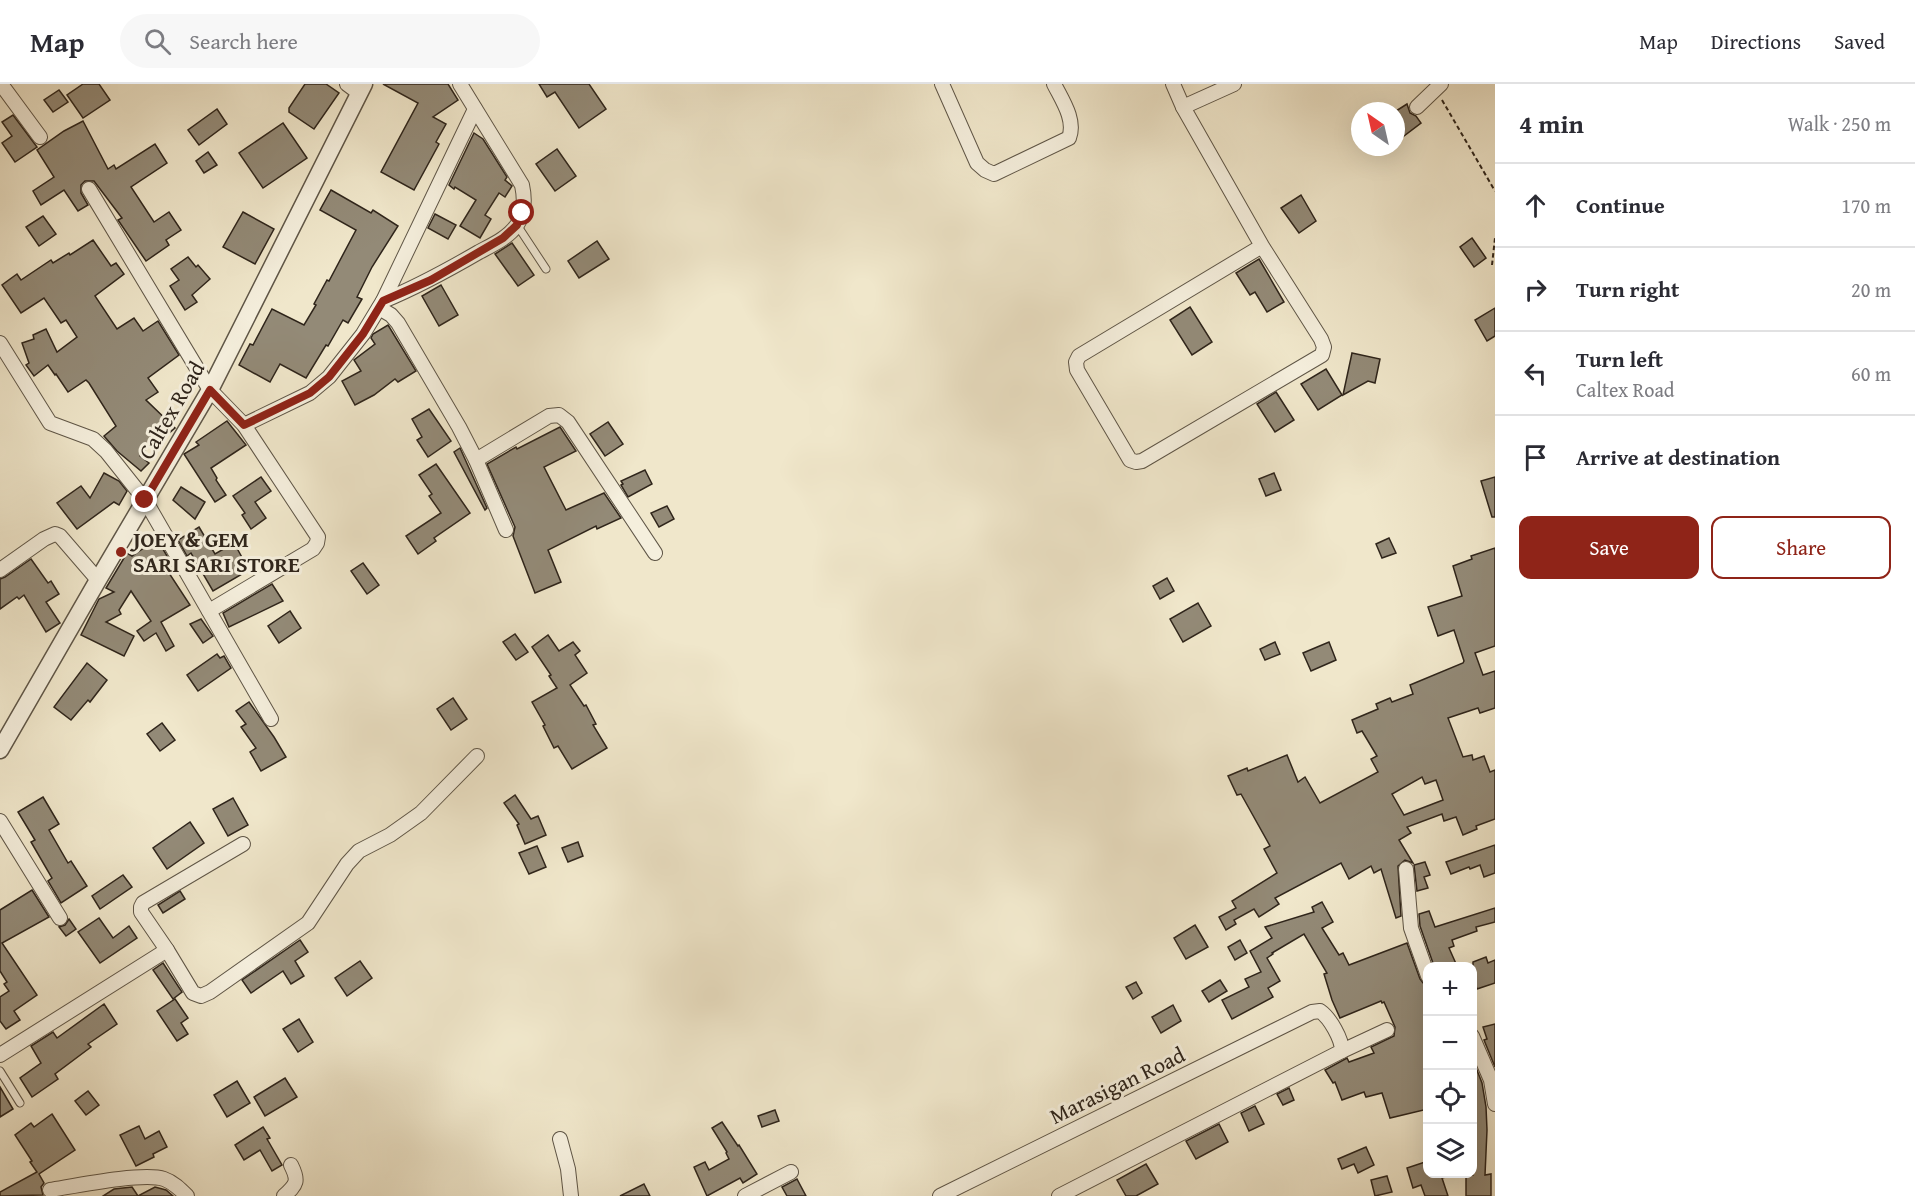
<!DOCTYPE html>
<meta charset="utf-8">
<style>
body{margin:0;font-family:"Gentium Book Plus",serif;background:#f7f7f7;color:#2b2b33}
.controls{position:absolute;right:18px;bottom:18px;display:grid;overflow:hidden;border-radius:12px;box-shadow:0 6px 24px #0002}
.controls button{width:54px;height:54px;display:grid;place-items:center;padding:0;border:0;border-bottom:2px solid #e1e1e2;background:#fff;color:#2b2b33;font:30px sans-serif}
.compass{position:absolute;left:1351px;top:18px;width:54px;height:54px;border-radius:50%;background:#fff;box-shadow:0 6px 24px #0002;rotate:326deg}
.stop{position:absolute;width:18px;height:18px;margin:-14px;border:4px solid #8f2418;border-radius:50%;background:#fff}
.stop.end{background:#8f2418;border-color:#fff;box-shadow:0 2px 6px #0008}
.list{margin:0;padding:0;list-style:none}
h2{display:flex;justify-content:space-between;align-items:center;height:78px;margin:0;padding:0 24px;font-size:26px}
h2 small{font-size:20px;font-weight:400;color:#7c7c81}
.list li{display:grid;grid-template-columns:39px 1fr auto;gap:18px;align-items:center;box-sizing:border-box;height:84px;padding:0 24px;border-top:2px solid #e1e1e2}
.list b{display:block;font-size:22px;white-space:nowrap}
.list p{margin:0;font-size:20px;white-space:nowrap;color:#7c7c81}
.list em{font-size:20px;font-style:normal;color:#7c7c81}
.actions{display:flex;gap:12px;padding:18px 24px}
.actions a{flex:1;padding:14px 0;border:2px solid #8f2418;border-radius:12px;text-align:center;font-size:21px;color:#8f2418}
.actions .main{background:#8f2418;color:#fff}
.icon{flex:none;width:33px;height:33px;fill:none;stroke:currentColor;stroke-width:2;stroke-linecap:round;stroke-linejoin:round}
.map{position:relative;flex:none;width:1495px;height:1112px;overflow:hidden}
header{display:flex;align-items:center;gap:36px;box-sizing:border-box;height:84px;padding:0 30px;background:#fff;border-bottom:2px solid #e1e1e2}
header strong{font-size:28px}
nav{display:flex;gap:33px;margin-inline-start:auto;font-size:21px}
.search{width:420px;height:54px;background:#f7f7f7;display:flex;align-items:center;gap:15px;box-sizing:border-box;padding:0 21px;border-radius:33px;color:#7c7c81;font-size:22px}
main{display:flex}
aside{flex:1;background:#fff}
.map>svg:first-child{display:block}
.building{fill:#938a77;stroke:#2f251b;stroke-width:1.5;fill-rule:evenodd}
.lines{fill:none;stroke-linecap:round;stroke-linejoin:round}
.service-casing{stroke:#5f5647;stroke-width:9}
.minor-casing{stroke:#5f5647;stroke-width:16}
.tertiary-casing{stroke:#5f5647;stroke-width:19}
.path{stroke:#2f251b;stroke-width:2;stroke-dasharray:4.5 3;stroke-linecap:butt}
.service{stroke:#f5efdd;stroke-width:7}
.minor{stroke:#f5efdd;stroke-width:14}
.tertiary{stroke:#f5efdd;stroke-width:16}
.route{stroke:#8f2418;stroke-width:8}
.poi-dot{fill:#8f2418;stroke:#f5efdd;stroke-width:2}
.labels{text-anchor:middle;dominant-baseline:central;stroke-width:6;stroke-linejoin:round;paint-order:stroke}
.street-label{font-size:22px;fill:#2f251b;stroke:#f5efdd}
.poi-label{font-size:22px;font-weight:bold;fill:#2f251b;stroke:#f5efdd;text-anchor:start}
</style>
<header>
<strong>Map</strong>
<div class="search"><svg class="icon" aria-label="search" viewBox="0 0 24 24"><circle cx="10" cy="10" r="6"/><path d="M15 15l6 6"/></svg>Search here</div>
<nav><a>Map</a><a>Directions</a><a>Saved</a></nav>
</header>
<main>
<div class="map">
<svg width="1495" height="1112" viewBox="0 0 1495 1112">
<rect width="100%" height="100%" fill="#f0e7cb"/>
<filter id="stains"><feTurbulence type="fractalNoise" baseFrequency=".00333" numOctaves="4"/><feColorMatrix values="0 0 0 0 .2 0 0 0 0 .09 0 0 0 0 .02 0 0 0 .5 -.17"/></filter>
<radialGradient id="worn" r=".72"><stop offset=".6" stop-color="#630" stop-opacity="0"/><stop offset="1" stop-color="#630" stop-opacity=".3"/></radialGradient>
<g class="building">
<path d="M83,0H99L110,16L83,34L67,11Z"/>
<path d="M305,0H326L339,9L314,45L289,28V24Z"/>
<path d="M383,0H448L458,16L433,33L446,40L436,58L439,60L414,106L381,88L418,19Z"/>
<path d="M539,0H589L606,25L579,44L555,8L547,13Z"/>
<path d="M59,6L68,18L53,28L44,16Z"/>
<path d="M1407,20L1410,29L1416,32L1421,39L1396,58V27Z"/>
<path d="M217,25L227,40L199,61L188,46Z"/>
<path d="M13,31L37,63L15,78L2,59L12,52L2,38Z"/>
<path d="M83,37L108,85L114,81L116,85L155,60L167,79L131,103L154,138L169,128L181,146L166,156L169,161L146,177L118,136L122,134L94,97H85L81,101V109L88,121L78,127L64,106L41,121L33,107L54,93L37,66L64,47Z"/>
<path d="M283,39L307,74L263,104L239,69Z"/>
<path d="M474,49L483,55L507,93L505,96L512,102L505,113L499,109L485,131L491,135L480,154L460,142L476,116L455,103L454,105L449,101Z"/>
<path d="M557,65L576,92L555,107L536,80Z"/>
<path d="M208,68L217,81L204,89L196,77Z"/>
<path d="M331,106L371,129L373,126L398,142L372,183L357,213L362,215L348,239L343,236L328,262L326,261L306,294L280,280L270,298L239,281L250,260L253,261L272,225L304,241L316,221L314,220L327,196L329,197L356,146L320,126Z"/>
<path d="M1301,111L1316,137L1299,149L1281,124Z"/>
<path d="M243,128L274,145L255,180L223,163Z"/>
<path d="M435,130L456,141L448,155L428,144Z"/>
<path d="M43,132L56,150L39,162L26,143Z"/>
<path d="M1472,154L1486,174L1474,183L1460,163Z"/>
<path d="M93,156L111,182L116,179L124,190L95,212L117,245L134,234L143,247L158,237L179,271L148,294L158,308L146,316L175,344L166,352L162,347L140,372L149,379L141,387L117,367L104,352L116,342L89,299L86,296L68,308L56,290L55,291L48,281L34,292L26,281L29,279L22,259L34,255L33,251L46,245L57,268L77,253L66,236L61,239L44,214L21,229L2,201L17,190L21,196L51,176L53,179L69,169L70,171Z"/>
<path d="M597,157L609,175L579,194L568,177Z"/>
<path d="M512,159L534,191L518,202L495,170Z"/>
<path d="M188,173L196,183L198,181L210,195L192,211L197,218L185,226L170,202L179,196L171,185Z"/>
<path d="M1259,175L1284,218L1267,228L1255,208L1250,211L1236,189Z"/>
<path d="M441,201L458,231L439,242L422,212Z"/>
<path d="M1190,223L1212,258L1192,271L1170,236Z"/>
<path d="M1495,224V252L1487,257L1475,236Z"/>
<path d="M388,241L416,287L398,298L395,295L374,311L355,321L342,297L361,287L354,276L375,260L371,254L373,250Z"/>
<path d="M1352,269L1380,275L1375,299L1368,297L1343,311Z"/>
<path d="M1326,285L1342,311L1318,326L1301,300Z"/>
<path d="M1276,308L1294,336L1275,348L1257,320Z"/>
<path d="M429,325L451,357L428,373L417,356L422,353L412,335Z"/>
<path d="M227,337L246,361L211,384L217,394L216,396L226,411L215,418L184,370L199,361L196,358Z"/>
<path d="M608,338L623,360L605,372L590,350Z"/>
<path d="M560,343L576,367L544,383L566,426L604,409L621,434L597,445L596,442L548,466L561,498L535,509L513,452L515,443L487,380L516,363L517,365Z"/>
<path d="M460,364L487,424L485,426L454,368Z"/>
<path d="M436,380L470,429L434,454L436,457L418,470L406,452L441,429L429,412L432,410L419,391Z"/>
<path d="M645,386L652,400L628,413L621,401L623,400L621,397Z"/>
<path d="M104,389L119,397L127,407L119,421L114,418L77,445L57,419L81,402L90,414Z"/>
<path d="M1274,389L1281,406L1266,412L1259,395Z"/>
<path d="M261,393L271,407L255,418L266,434L251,445L242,431L245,429L233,412Z"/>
<path d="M1495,393V433H1492L1481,397Z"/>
<path d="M181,403L205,418L195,435L173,416Z"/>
<path d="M667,422L674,435L659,443L651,429Z"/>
<path d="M199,443L215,470L234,459L249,486L213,507L191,469L187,472L178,456Z"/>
<path d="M1389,454L1396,469L1382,474L1376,460Z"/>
<path d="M157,455L173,482L167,486L190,521L161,538L174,562L166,567L156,549L144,557L137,547L151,537L131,507L119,526L121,530L106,538L134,552L124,572L81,551L99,515L114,508L106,504L127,469L132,472Z"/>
<path d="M1495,464V562L1475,569L1483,591L1495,587V624L1480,629L1478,624L1448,634L1463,673L1472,671L1473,676L1484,672L1490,688L1495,686V735L1476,742L1477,745L1463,751L1456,733L1444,737L1442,730L1407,743L1411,749L1399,756L1413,779L1405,776L1398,782L1401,832L1396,834L1381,785L1374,789L1371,782L1349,795L1341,779L1275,814L1279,820L1259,833L1254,825L1234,836L1236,840L1226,846L1219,833L1236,824L1232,817L1277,789L1264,765L1270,762L1241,710L1237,711L1228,692L1247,684L1248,687L1287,671L1298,698L1305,693L1320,719L1378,688L1371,675L1377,672L1362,647L1357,649L1352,636L1378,625L1376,620L1390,614L1392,618L1413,610L1410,601L1463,579L1464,577L1454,546L1438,552L1428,523L1462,512L1453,482L1472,475L1471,472ZM1422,693L1425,700L1436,696L1443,716L1404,731L1392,710Z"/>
<path d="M31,475L48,499L51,497L59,510L46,518L60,539L46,548L24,511L19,515L17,513L0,525V495L5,493Z"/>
<path d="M363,479L379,501L367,510L351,487Z"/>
<path d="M1167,494L1174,507L1160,515L1153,502Z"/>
<path d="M272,500L283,517L229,543L223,529Z"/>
<path d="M1198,519L1211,542L1183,558L1170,535Z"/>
<path d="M290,527L301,544L279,559L268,542Z"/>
<path d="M201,535L213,552L203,559L190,540Z"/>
<path d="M515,550L528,568L516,576L503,558Z"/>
<path d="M548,551L559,567L573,558L580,567L575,571L587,589L570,601L584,622L586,621L596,640L593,641L607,664L572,685L558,662L554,664L543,642L545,641L532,618L557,604L549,592L551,591L532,563Z"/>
<path d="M1275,558L1280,570L1265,576L1260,565Z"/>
<path d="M1329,558L1336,576L1311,587L1303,569Z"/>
<path d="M217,570L220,574L224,572L231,584L198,607L187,591Z"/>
<path d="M87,579L107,596L90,618L88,616L71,636L54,623Z"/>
<path d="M453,614L467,635L451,646L437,625Z"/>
<path d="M249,618L274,653L286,673L261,687L250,668L256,664L241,643L246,640L236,627Z"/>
<path d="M162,639L175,656L160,667L147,650Z"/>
<path d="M515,711L531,735L538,732L546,751L525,760L517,741L519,740L504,719Z"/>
<path d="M43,713L59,740L49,746L68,779L71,777L87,802L61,819L48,797L52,794L31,758L35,756L18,728Z"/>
<path d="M233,714L248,741L228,752L213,725Z"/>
<path d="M190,738L204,759L167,785L153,764Z"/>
<path d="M578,758L583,772L568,778L562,764Z"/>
<path d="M1495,761V789L1484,793L1480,781L1470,785L1469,783L1451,790L1446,778Z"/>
<path d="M537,762L546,783L529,790L519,769Z"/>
<path d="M1425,778L1430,791L1424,793L1428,804L1417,807L1414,781Z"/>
<path d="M123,791L132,803L100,825L92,812Z"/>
<path d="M32,806L49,833L2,859L37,911L14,927L20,936L6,945L0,937V913L9,907L4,900L7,898L0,887V826Z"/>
<path d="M180,807L185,815L163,829L158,821Z"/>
<path d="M1322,818L1333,838L1322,844L1339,871L1343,869L1349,881L1407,859L1420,895L1423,899L1428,901V1025L1390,1034L1382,1009L1366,1013L1364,1008L1342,1016L1335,998L1333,999L1325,986L1347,974L1349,978L1374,969L1371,963L1394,952L1395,943L1384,918L1382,919L1381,917L1340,934L1332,916L1324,890L1327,889L1304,850L1272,869L1273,870L1267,874L1280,897L1268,904L1273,913L1232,935L1222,916L1249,903L1245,895L1261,888L1250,867L1272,854L1265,843L1314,828L1312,823Z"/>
<path d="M1495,824V838L1476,843L1477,847L1452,856L1454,862L1449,864L1457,882H1434L1420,842L1419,830L1429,827L1435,843Z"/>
<path d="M99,834L113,854L129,842L137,854L100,879L78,848Z"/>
<path d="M69,835L76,845L66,852L59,843L65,841Z"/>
<path d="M1195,841L1208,863L1186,875L1174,854Z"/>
<path d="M300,856L308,868L295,877L304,892L291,900L283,887L251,909L242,896Z"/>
<path d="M1240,856L1247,869L1235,876L1228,863Z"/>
<path d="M1486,873L1488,879L1495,876V899L1477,905L1473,892V878Z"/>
<path d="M360,877L372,894L347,912L335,894Z"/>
<path d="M163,879L182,908L173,915L153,886Z"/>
<path d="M1220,896L1227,907L1209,918L1202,907Z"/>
<path d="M1136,898L1142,909L1133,915L1126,903Z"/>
<path d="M175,915L188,934L181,939L188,950L177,957L157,927Z"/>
<path d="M104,920L117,940L88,960L91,963L55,990L58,995L32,1013L20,994L41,979L31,962L53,948L57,954Z"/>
<path d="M1173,921L1181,937L1161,949L1152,933Z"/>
<path d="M299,935L313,958L298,968L283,945Z"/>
<path d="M1495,940V983L1484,956L1487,955L1483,943Z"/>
<path d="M1473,976L1482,999L1486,1023L1487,1046L1485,1091L1491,1090V1112H1466V1092L1473,1091Z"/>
<path d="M285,994L297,1013L265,1032L254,1013Z"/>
<path d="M237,997L250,1019L227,1033L214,1011Z"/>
<path d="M0,1003L13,1025L0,1033Z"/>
<path d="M1289,1004L1294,1016L1283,1021L1277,1010Z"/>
<path d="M88,1007L99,1021L86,1031L75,1017Z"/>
<path d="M1255,1022L1264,1040L1249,1047L1241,1029Z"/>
<path d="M775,1026L779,1037L762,1043L758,1032Z"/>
<path d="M52,1030L75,1066L39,1090L44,1099L41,1103L43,1111L0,1112V1108L37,1088L30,1078L32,1077L15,1051L31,1039L34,1043Z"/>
<path d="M722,1038L738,1062L739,1061L757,1090L743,1099L740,1094L707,1112L694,1083L705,1078L709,1086L729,1075L726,1069L727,1068L712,1044Z"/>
<path d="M1219,1040L1228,1058L1196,1075L1186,1057Z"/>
<path d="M139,1042L145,1055L159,1047L167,1063L153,1070L154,1073L136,1082L120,1051Z"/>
<path d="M263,1043L270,1054L267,1055L282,1081L272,1087L260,1066L244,1076L235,1061Z"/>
<path d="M1366,1063L1374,1081L1358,1089L1354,1080L1342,1085L1338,1075Z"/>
<path d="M1428,1077V1089H1450V1092L1442,1094L1448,1112H1425L1421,1101L1413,1104L1407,1084Z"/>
<path d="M1146,1080L1158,1100L1136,1112H1126L1117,1096Z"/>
<path d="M1387,1092L1392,1108L1375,1112L1371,1096Z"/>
<path d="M797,1095L806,1112H787L782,1103Z"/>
<path d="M644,1100L650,1112H620Z"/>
<path d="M132,1103L138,1112L155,1103L166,1106L173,1112H103L114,1105Z"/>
</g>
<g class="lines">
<defs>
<g id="service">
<path d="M517,141L546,185"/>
<path d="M0,987L20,1019"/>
</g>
<g id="minor">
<path d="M1,0L40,53"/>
<path d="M347,0L359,9"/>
<path d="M942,0L977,79L985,86L994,90L1069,54C1076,36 1062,16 1054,0"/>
<path d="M1173,0L1183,23L1262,162L1321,255L1324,263L1322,271L1142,377L1136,378L1130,376L1077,286L1076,278L1079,272L1262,162"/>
<path d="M1183,23L1234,0"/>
<path d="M1417,23L1441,0"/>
<path d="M89,105L210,306L244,341L318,453L317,459L313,465L209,527"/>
<path d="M383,217C417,203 448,186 479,168C492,161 508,154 517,141C525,129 525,115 522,101L460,0"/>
<path d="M379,224L391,231L398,239L459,343L476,376L506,446"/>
<path d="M0,259L50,339L93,355L106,367L145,416L271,635"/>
<path d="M244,341L310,309L329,293L363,250L383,217L475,25"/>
<path d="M476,376L549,332L559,331L568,338L655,469"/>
<path d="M0,486L44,455L55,450L60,452L98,496"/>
<path d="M0,737L60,834"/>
<path d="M1406,785L1411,844L1428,892"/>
<path d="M167,866L141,828V823L143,819L243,760"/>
<path d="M1472,952L1491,996L1495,1020"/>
<path d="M1342,967L1387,946"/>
<path d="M0,971L167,866L193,909L201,912L210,908L308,839L347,780L359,767L390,751L421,729L477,672"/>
<path d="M560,1055L568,1085L571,1112"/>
<path d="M50,1106C75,1102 143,1088 164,1095C173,1098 180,1105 187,1112"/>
<path d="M284,1112C297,1100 299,1097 291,1081"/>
<path d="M745,1112L791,1088"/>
<path d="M940,1112L1312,928L1320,927C1330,934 1342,955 1342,967L1059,1112"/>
</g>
<path id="tertiary" d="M0,666L98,496L210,306L364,0"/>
</defs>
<use href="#service" class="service-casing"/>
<use href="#minor" class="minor-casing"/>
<use href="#tertiary" class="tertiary-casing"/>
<g class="path">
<path d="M1442,16L1495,107"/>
<path d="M1492,181L1495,154"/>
</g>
<use href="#service" class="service"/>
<use href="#minor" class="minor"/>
<use href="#tertiary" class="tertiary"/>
</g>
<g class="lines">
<path class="route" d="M145,416L210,306L244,341L310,309L329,293L363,250L383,217L431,196L503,154L517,141L522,129"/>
</g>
<circle class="poi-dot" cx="121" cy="468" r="6"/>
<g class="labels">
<g class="street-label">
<text transform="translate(171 326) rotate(-60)">Caltex Road</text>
<text transform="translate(1117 1001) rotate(-26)">Marasigan Road</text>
</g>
<g class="poi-label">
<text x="133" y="455">JOEY &amp; GEM<tspan x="133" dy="25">SARI SARI STORE</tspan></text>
</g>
</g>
<rect width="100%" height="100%" filter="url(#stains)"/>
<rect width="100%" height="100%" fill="url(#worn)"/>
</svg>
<div class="controls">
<button>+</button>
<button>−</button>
<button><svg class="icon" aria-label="locate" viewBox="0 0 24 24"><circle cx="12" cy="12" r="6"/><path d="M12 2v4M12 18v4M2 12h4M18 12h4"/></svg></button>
<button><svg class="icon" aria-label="layers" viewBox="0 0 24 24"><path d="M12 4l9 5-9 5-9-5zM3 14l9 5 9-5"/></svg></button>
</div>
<svg class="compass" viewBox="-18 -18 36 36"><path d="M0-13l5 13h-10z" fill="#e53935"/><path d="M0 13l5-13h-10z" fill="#7c7c81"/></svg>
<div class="stop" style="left:522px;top:129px"></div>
<div class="stop end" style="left:145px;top:416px"></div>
</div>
<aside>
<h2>4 min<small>Walk · 250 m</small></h2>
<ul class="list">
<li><svg class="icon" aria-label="ahead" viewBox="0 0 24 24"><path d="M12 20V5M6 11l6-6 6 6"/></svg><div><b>Continue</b></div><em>170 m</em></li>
<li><svg class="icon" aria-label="right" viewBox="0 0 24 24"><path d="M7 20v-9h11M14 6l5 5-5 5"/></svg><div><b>Turn right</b></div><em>20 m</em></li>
<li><svg class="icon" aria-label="left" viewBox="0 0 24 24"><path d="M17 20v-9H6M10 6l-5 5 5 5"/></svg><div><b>Turn left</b><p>Caltex Road</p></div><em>60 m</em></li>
<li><svg class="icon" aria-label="arrive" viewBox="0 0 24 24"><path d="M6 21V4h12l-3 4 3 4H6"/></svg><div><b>Arrive at destination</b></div></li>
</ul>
<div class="actions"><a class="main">Save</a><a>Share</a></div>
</aside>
</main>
